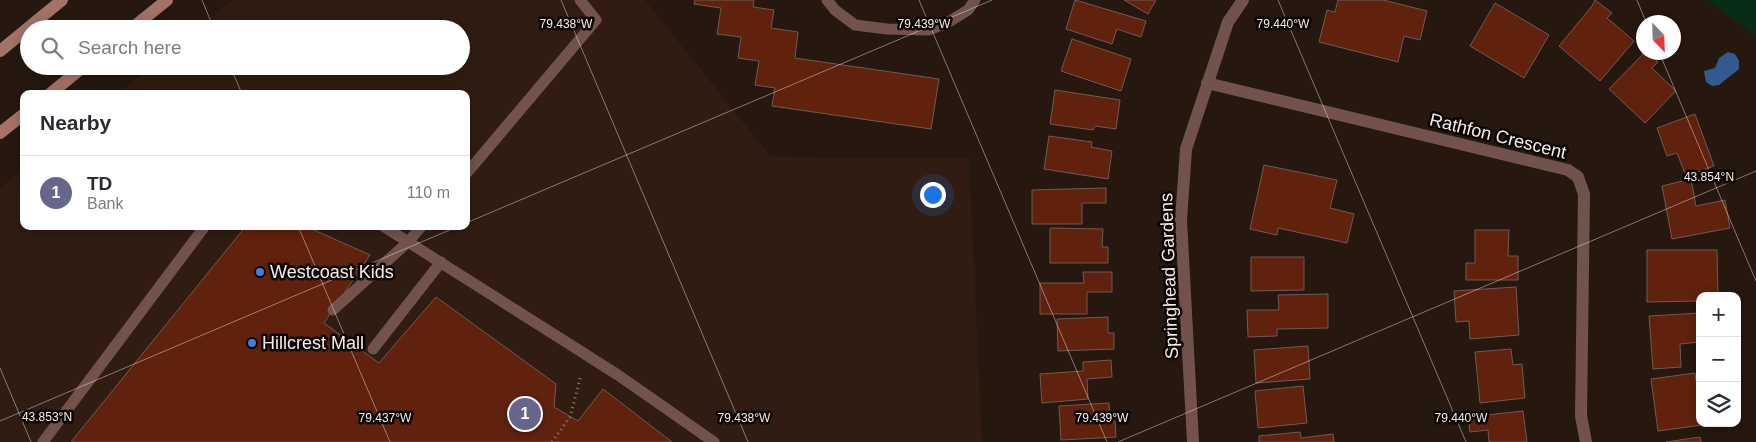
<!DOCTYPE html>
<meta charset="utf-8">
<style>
body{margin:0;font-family:Helvetica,sans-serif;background:#f2f2f3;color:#2b2b33}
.controls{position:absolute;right:15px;bottom:15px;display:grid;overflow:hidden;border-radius:10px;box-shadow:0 2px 12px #0003}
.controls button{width:45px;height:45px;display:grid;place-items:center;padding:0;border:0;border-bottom:1px solid #e1e1e2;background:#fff;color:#2b2b33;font:25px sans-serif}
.compass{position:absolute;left:1636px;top:15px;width:45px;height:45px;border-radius:50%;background:#fff;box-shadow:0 2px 12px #0003;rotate:157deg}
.you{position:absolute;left:932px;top:194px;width:18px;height:18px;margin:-12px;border:4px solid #fff;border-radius:50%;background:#1a73e8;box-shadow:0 0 0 8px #1a73e833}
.badge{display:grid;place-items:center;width:32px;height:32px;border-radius:50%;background:#66668d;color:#fff;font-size:16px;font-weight:700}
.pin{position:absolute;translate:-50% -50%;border:2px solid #fff;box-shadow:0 1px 5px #0006}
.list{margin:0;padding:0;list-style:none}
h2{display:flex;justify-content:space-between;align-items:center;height:65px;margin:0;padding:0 20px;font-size:21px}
h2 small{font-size:16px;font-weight:400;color:#7c7c81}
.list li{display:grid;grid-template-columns:32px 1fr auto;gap:15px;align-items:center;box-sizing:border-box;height:75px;padding:0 20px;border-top:1px solid #e1e1e2}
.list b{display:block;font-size:19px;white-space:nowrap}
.list p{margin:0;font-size:16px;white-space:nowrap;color:#7c7c81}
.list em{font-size:16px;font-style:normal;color:#7c7c81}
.icon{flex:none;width:28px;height:28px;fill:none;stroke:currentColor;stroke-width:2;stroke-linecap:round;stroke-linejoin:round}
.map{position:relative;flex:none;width:1756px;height:442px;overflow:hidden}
.search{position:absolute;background:#fff;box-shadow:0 2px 12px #0003;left:20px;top:20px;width:450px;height:55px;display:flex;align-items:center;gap:12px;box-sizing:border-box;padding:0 18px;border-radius:28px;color:#7c7c81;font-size:19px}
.panel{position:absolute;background:#fff;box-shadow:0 2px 12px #0003;left:20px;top:90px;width:450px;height:140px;border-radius:10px}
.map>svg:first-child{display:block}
.built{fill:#301c11}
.green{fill:#072d16}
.water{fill:#33598e}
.building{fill:#60210d;stroke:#6f5b55}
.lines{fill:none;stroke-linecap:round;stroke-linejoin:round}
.path{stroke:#8d8079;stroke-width:3;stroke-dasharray:1 4;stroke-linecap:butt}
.service{stroke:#72534c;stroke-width:11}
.minor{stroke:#72534c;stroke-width:12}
.secondary{stroke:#a47267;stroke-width:12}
.ticks{fill:none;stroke:#f8ede7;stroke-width:1;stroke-opacity:0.45}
.shop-dot{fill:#3f7fe0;stroke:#0a0503;stroke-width:2}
.labels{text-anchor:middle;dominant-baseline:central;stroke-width:5;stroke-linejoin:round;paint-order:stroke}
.street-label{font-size:18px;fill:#f8ede7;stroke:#0a0503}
.poi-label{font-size:18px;fill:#f8ede7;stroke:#0a0503;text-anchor:start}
.ticks-label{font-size:12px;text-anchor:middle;fill:#f8ede7;stroke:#0a0503;stroke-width:5;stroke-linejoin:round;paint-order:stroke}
</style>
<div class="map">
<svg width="1756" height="442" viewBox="0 0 1756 442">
<rect width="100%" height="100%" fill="#26170f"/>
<path class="built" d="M232,0H645L771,157L969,158L982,442H0V188L24,169V226H466V94H117L151,66H461V29H197Z"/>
<path class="green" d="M1707,0H1756V36Z"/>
<path class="water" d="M1728,52L1735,54L1739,61V69L1719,85L1712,86L1706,82L1704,71L1715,68L1719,58Z"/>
<g class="building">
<path d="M695,0H754L753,7L774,10L771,28L798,32L795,58L939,79L931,129L772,106L775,88L755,85L759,61L738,58L741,37L717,34L721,8L694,4Z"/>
<path d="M1075,0L1146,21L1141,37L1117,29L1112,44L1066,29Z"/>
<path d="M1124,0H1156L1148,14Z"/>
<path d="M1338,0H1383L1427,11L1420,40L1404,36L1398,62L1319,42L1327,10L1335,12Z"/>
<path d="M1595,0L1612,13L1607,18L1634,41L1600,81L1559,46L1592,6Z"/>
<path d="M1495,3L1549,35L1524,78L1470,46Z"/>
<path d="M1072,39L1131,59L1121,91L1061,71Z"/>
<path d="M1645,52H1648L1658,62L1652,68L1676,91L1645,123L1609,89Z"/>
<path d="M1055,90L1120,100L1116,129L1095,126L1093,130L1050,124Z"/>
<path d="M1695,114L1714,166L1686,176L1677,153L1667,156L1657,128Z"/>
<path d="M1049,136L1092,142L1091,147L1112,151L1108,179L1044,169Z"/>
<path d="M1264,165L1337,180L1330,208L1354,214L1347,243L1278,228L1277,235L1250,229Z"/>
<path d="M1691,179L1696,206L1725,200L1730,228L1672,239L1662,186Z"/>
<path d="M1106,188V203H1082V224H1032V190Z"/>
<path d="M246,226H305L370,255L324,323L379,363L436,297L556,384L554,407L578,421L603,389L672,442H71Z"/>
<path d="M1050,228L1103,229L1102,247H1108V263H1050Z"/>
<path d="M1475,230H1509L1508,256H1518V280H1466V263H1475Z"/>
<path d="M1647,250H1717L1718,296H1700V301L1647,302Z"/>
<path d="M1251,257H1304V290L1251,291Z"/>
<path d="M1083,272H1112V292H1087V314H1040V283H1084Z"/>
<path d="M1516,287L1519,335L1470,339L1469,321L1456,322L1454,291Z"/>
<path d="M1328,294V328L1277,329V336L1248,337L1247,310H1279L1278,295Z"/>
<path d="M1700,313V342L1680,344L1681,367L1653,369L1649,316Z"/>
<path d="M1108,317V333H1114V349L1058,351L1057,319Z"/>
<path d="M1308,346L1310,379L1256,383L1254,350Z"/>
<path d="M1511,349L1513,365L1522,364L1525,398L1480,403L1475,352Z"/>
<path d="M1111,360L1112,377L1087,379L1088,399L1042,403L1040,374L1083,371V362Z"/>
<path d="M1695,373L1700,408V423H1702V425L1658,431L1651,379Z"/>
<path d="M1303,386L1307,423L1258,428L1255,391Z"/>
<path d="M1109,403L1110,422L1115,421L1116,437L1061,440L1059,406Z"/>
<path d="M1523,411L1527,442H1489L1488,430L1470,432L1468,417Z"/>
<path d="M1300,432L1301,438L1333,434L1334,442H1259V436Z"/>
<path d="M1700,437L1701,442H1666Z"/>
</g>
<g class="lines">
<path class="path" d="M552,442L570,417L581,375"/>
<g class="service">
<path d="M827,0L835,10L855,25L887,29L928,30L947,23L968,10L975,0"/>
<path d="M466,174L596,20L580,0"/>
<path d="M383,226L618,375L714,442"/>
<path d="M333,310L408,242L422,226"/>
<path d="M373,349L441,262"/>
<path d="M43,442L205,226"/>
</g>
<g class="minor">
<path d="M1207,83L1568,170L1578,177L1584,194L1581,416L1586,442"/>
<path d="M1193,442L1181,220L1186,149L1228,22L1243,0"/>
</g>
<g class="secondary">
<path d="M131,29L167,0"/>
<path d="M0,51L62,0"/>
<path d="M50,94L84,66"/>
<path d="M0,133L24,114"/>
</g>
</g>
<path class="ticks" d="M202,0L214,29M561,0L748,442M919,0L1107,442M1278,0L1466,442M1637,0L1646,22M1659,52L1756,281M230,66L242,94M466,223L992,0M298,226L390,442M0,368L31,442M0,421L459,226M1118,442L1756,171"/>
<g class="shop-dot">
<circle cx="260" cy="272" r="5"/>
<circle cx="252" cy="343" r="5"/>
</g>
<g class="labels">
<g class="street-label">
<text transform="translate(1498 136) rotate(14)">Rathfon Crescent</text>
<text transform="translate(1169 276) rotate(-92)">Springhead Gardens</text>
</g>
<g class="poi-label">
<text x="270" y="272">Westcoast Kids</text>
<text x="262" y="343">Hillcrest Mall</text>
</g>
</g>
<g class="ticks-label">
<text x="566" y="28">79.438°W</text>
<text x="924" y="28">79.439°W</text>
<text x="1283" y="28">79.440°W</text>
<text x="1709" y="181">43.854°N</text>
<text x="47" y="421">43.853°N</text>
<text x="385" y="422">79.437°W</text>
<text x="744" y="422">79.438°W</text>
<text x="1102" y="422">79.439°W</text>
<text x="1461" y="422">79.440°W</text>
</g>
</svg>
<div class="controls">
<button>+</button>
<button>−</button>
<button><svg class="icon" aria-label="layers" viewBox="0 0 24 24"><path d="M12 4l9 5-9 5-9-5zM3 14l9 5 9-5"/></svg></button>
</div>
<svg class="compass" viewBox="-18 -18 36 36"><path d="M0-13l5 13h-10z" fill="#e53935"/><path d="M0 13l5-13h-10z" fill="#7c7c81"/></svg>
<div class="you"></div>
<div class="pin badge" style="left:525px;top:414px">1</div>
<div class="search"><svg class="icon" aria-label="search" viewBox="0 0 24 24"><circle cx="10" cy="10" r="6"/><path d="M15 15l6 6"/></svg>Search here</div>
<section class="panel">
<h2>Nearby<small></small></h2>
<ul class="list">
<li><span class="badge">1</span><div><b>TD</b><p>Bank</p></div><em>110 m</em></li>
</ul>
</section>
</div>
